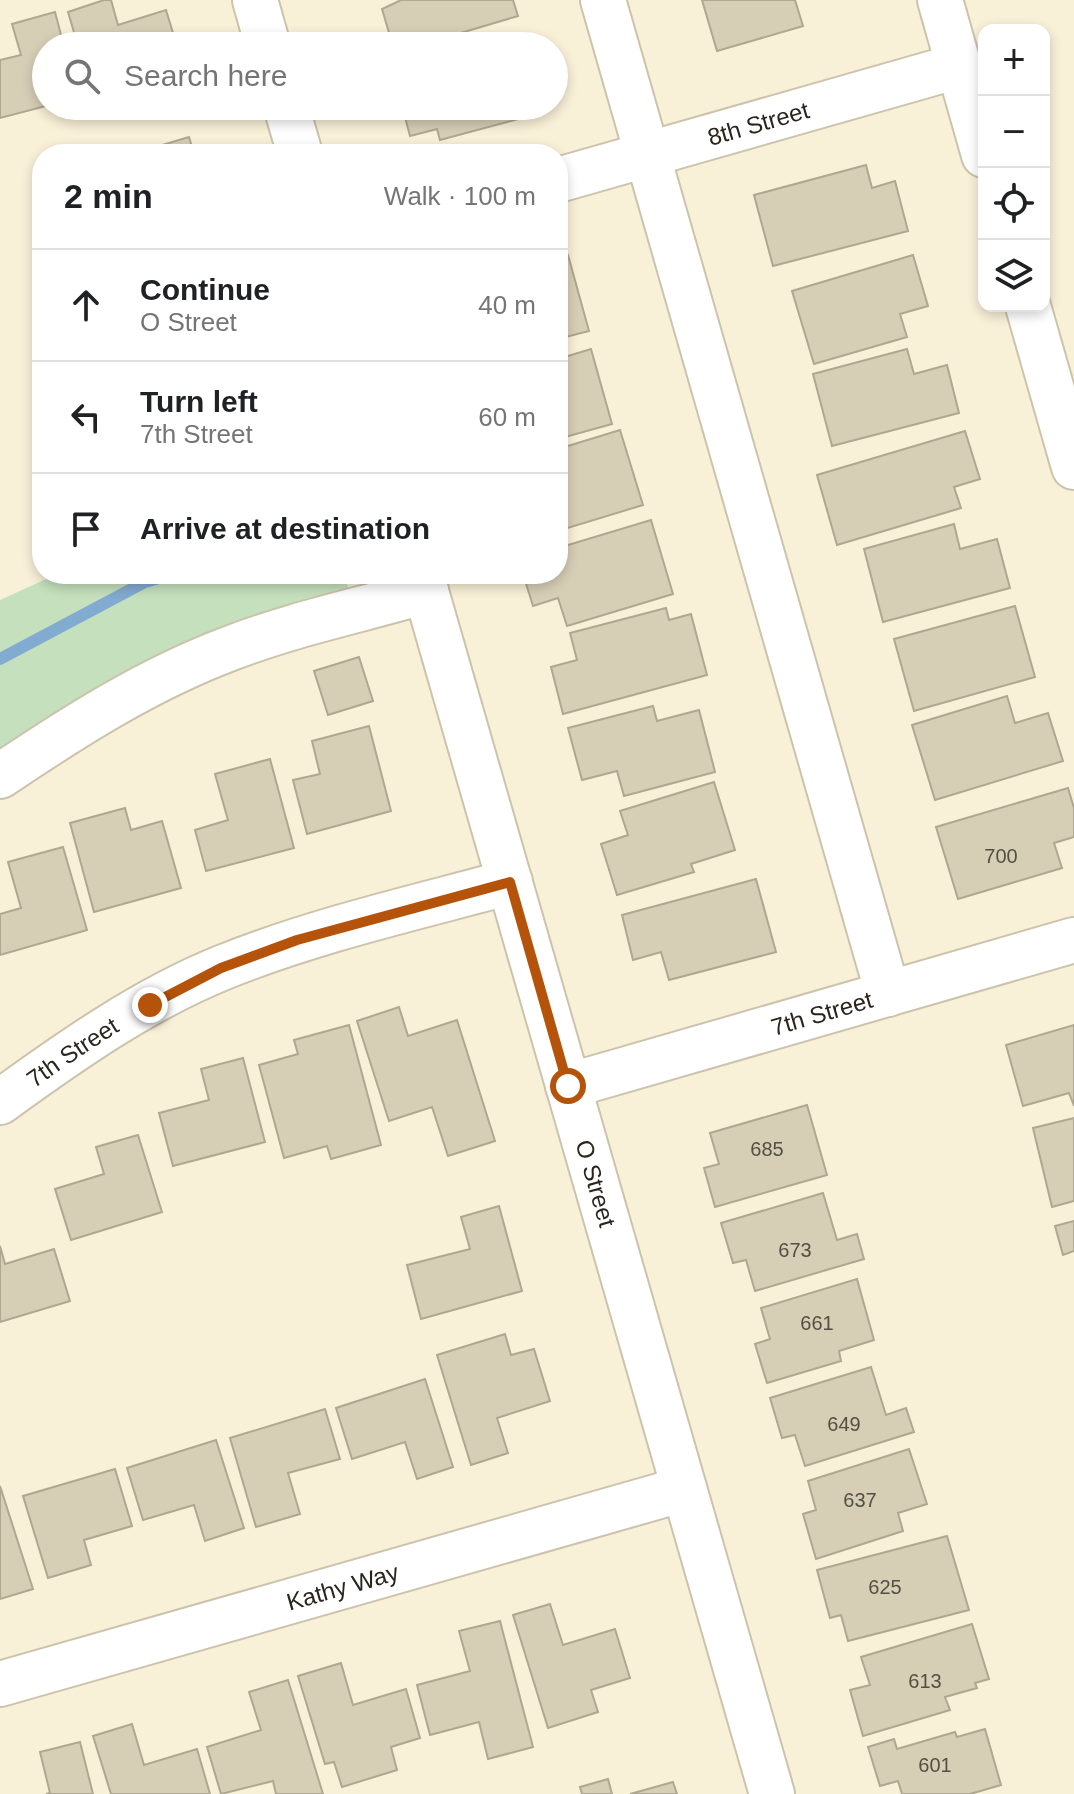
<!DOCTYPE html>
<meta charset="utf-8">
<style>
body{margin:0;font-family:Arial,sans-serif;background:#f6f6f6;color:#202124}
.controls{position:absolute;right:24px;top:24px;display:grid;overflow:hidden;border-radius:16px;box-shadow:0 4px 12px #0003}
.controls button{width:72px;height:72px;display:grid;place-items:center;padding:0;border:0;border-bottom:2px solid #e0e0e0;background:#fff;color:#202124;font:40px sans-serif}
.stop{position:absolute;width:24px;height:24px;margin:-18px;border:6px solid #b45309;border-radius:50%;background:#fff}
.stop.end{background:#b45309;border-color:#fff;box-shadow:0 2px 8px #0008}
.list{margin:0;padding:0;list-style:none}
h2{display:flex;justify-content:space-between;align-items:center;height:104px;margin:0;padding:0 32px;font-size:34px}
h2 small{font-size:26px;font-weight:400;color:#757577}
.list li{display:grid;grid-template-columns:52px 1fr auto;gap:24px;align-items:center;box-sizing:border-box;height:112px;padding:0 32px;border-top:2px solid #e0e0e0}
.list b{display:block;font-size:30px;white-space:nowrap}
.list p{margin:0;font-size:26px;white-space:nowrap;color:#757577}
.list em{font-size:26px;font-style:normal;color:#757577}
.icon{flex:none;width:44px;height:44px;fill:none;stroke:currentColor;stroke-width:2;stroke-linecap:round;stroke-linejoin:round}
.map{position:relative;flex:none;width:1074px;height:1794px;overflow:hidden}
.search{position:absolute;background:#fff;box-shadow:0 4px 12px #0003;left:32px;top:32px;width:536px;height:88px;display:flex;align-items:center;gap:20px;box-sizing:border-box;padding:0 28px;border-radius:44px;color:#757577;font-size:30px}
.panel{position:absolute;background:#fff;box-shadow:0 4px 12px #0003;left:32px;top:144px;width:536px;height:440px;border-radius:32px}
.map>svg:first-child{display:block}
.green{fill:#c5e0bd}
.lines{fill:none;stroke-linecap:round;stroke-linejoin:round}
.stream{stroke:#82abd1;stroke-width:12}
.building{fill:#d7ceb6;stroke:#afa790;stroke-width:2}
.minor-casing{stroke:#ccc3ac;stroke-width:48}
.minor{stroke:#fff;stroke-width:44}
.route{stroke:#b45309;stroke-width:10}
.labels{text-anchor:middle;dominant-baseline:central;stroke-width:7;stroke-linejoin:round;paint-order:stroke}
.number-label{font-size:20px;fill:#544f42}
.street-label{font-size:24px;fill:#29251c;stroke:#f9f0d8}
</style>
<div class="map">
<svg width="1074" height="1794" viewBox="0 0 1074 1794">
<rect width="100%" height="100%" fill="#f9f0d8"/>
<path class="green" d="M57,574H344L352,601L0,755V600Z"/>
<g class="lines">
<path class="stream" d="M0,659L145,582L173,574"/>
</g>
<g class="building">
<path d="M104,0H111L118,25L166,10L177,46H78L68,12Z"/>
<path d="M401,0H513L518,16L417,46H393L382,9Z"/>
<path d="M702,0H795L803,26L717,51Z"/>
<path d="M55,12L64,46H46V106L0,118V60L21,55L12,24Z"/>
<path d="M517,36L520,46H477Z"/>
<path d="M402,106H535L537,114L440,140L437,129L410,136Z"/>
<path d="M189,137L194,154H150L149,149Z"/>
<path d="M866,165L872,188L895,181L908,231L773,266L754,195Z"/>
<path d="M568,255L589,331L558,339V258Z"/>
<path d="M913,255L928,306L900,314L907,337L814,364L792,291Z"/>
<path d="M591,349L612,424L558,439V359Z"/>
<path d="M907,349L914,374L947,365L959,413L832,446L813,374Z"/>
<path d="M620,430L643,505L558,531V449Z"/>
<path d="M965,431L980,479L954,487L961,508L837,545L817,475Z"/>
<path d="M651,520L673,594L567,626L558,598L533,606L523,574H558V548Z"/>
<path d="M954,524L960,549L997,539L1010,588L883,622L864,549Z"/>
<path d="M1015,606L1035,677L914,711L894,639Z"/>
<path d="M666,608L669,620L691,614L707,675L563,714L551,667L577,660L570,633Z"/>
<path d="M359,657L373,701L328,715L314,671Z"/>
<path d="M1007,696L1015,723L1048,713L1063,761L935,800L912,725Z"/>
<path d="M653,706L657,721L699,710L715,772L624,796L617,771L582,780L568,728Z"/>
<path d="M369,726L391,811L307,834L293,780L320,774L312,741Z"/>
<path d="M270,759L294,848L206,871L195,830L228,820L215,774Z"/>
<path d="M714,782L735,850L691,864L694,872L617,895L601,844L628,835L620,811Z"/>
<path d="M1068,788L1074,808V837L1054,843L1062,868L958,899L936,827Z"/>
<path d="M125,808L131,830L162,821L181,888L94,912L70,823Z"/>
<path d="M63,847L87,930L0,955V914L21,908L8,862Z"/>
<path d="M756,879L776,952L669,980L661,952L633,960L622,915Z"/>
<path d="M399,1007L408,1036L457,1020L495,1141L448,1156L432,1107L389,1121L357,1021Z"/>
<path d="M349,1025L381,1145L331,1159L327,1146L284,1158L259,1065L298,1054L294,1040Z"/>
<path d="M1074,1025V1106L1069,1093L1023,1106L1006,1045Z"/>
<path d="M243,1058L265,1142L173,1166L159,1113L209,1100L201,1069Z"/>
<path d="M807,1105L827,1175L715,1207L704,1168L719,1164L710,1133Z"/>
<path d="M1074,1118V1201L1052,1207L1033,1128Z"/>
<path d="M138,1135L162,1212L71,1240L55,1189L104,1174L96,1147Z"/>
<path d="M823,1193L837,1240L857,1234L864,1259L755,1291L746,1260L733,1263L721,1223Z"/>
<path d="M499,1206L522,1291L421,1319L407,1265L470,1249L461,1217Z"/>
<path d="M1074,1221V1251L1063,1255L1055,1226Z"/>
<path d="M0,1246L5,1264L54,1249L70,1301L0,1322Z"/>
<path d="M857,1279L874,1340L839,1351L841,1361L767,1383L755,1344L770,1339L761,1308Z"/>
<path d="M505,1334L511,1355L534,1349L550,1401L497,1418L508,1453L471,1465L437,1355Z"/>
<path d="M871,1367L886,1415L906,1408L914,1432L805,1466L795,1435L782,1438L770,1398Z"/>
<path d="M425,1379L453,1467L417,1479L405,1442L352,1459L336,1408Z"/>
<path d="M325,1409L340,1459L288,1473L300,1514L256,1527L230,1438Z"/>
<path d="M216,1440L244,1528L205,1541L194,1505L143,1520L127,1468Z"/>
<path d="M909,1449L927,1504L898,1513L903,1531L816,1559L803,1514L816,1510L808,1481Z"/>
<path d="M115,1469L132,1526L84,1540L91,1565L48,1578L23,1496Z"/>
<path d="M0,1486L33,1589L0,1599Z"/>
<path d="M947,1536L969,1610L848,1641L841,1615L830,1618L817,1570Z"/>
<path d="M550,1604L563,1645L615,1629L630,1678L591,1690L598,1712L548,1728L513,1615Z"/>
<path d="M500,1621L533,1747L488,1759L479,1722L430,1735L417,1685L470,1671L459,1631Z"/>
<path d="M972,1624L989,1679L975,1683L977,1688L945,1697L950,1710L863,1736L850,1690L870,1685L861,1657Z"/>
<path d="M341,1663L353,1705L406,1689L420,1738L391,1747L397,1770L342,1787L334,1762L325,1764L298,1676Z"/>
<path d="M288,1680L323,1794H276L273,1781L221,1794L207,1747L261,1730L249,1692Z"/>
<path d="M132,1724L144,1765L197,1749L210,1794H111L93,1736Z"/>
<path d="M985,1729L1001,1785L970,1794H902L898,1781L880,1786L868,1747L894,1739L897,1749L955,1732L957,1737Z"/>
<path d="M80,1742L93,1794H46L50,1793L40,1752Z"/>
<path d="M608,1779L612,1794H582L580,1787Z"/>
<path d="M673,1782L677,1794H630Z"/>
</g>
<g class="lines">
<defs>
<g id="minor">
<path d="M255,0L268,46"/>
<path d="M603,0L888,994"/>
<path d="M940,0L984,155"/>
<path d="M286,106L300,154"/>
<path id="s1" d="M558,180L958,66"/>
<path d="M1028,306L1074,467"/>
<path id="s2" d="M421,574L772,1794"/>
<path d="M0,776C73,727 148,679 231,648C293,624 361,610 426,591"/>
<path id="s3" d="M568,1086L1074,940"/>
<path id="s4" d="M0,1102C69,1052 144,999 224,967C316,930 414,908 510,882"/>
<path id="s5" d="M0,1684L684,1489"/>
</g>
</defs>
<use href="#minor" class="minor-casing"/>
<use href="#minor" class="minor"/>
</g>
<g class="lines">
<path class="route" d="M150,1005L221,968L297,940L510,882L568,1086"/>
</g>
<g class="labels">
<g class="number-label">
<text x="1001" y="856">700</text>
<text x="767" y="1149">685</text>
<text x="795" y="1250">673</text>
<text x="817" y="1323">661</text>
<text x="844" y="1424">649</text>
<text x="860" y="1500">637</text>
<text x="885" y="1587">625</text>
<text x="925" y="1681">613</text>
<text x="935" y="1765">601</text>
</g>
<g class="street-label">
<text stroke="none"><textPath href="#s1" startOffset="208">8th Street</textPath></text>
<text stroke="none"><textPath href="#s3" startOffset="264">7th Street</textPath></text>
<text stroke="none"><textPath href="#s4" startOffset="88">7th Street</textPath></text>
<text stroke="none"><textPath href="#s2" startOffset="634">O Street</textPath></text>
<text stroke="none"><textPath href="#s5" startOffset="356">Kathy Way</textPath></text>
</g>
</g>
</svg>
<div class="controls">
<button>+</button>
<button>−</button>
<button><svg class="icon" aria-label="locate" viewBox="0 0 24 24"><circle cx="12" cy="12" r="6"/><path d="M12 2v4M12 18v4M2 12h4M18 12h4"/></svg></button>
<button><svg class="icon" aria-label="layers" viewBox="0 0 24 24"><path d="M12 4l9 5-9 5-9-5zM3 14l9 5 9-5"/></svg></button>
</div>
<div class="stop" style="left:568px;top:1086px"></div>
<div class="stop end" style="left:150px;top:1005px"></div>
<div class="search"><svg class="icon" aria-label="search" viewBox="0 0 24 24"><circle cx="10" cy="10" r="6"/><path d="M15 15l6 6"/></svg>Search here</div>
<section class="panel">
<h2>2 min<small>Walk · 100 m</small></h2>
<ul class="list">
<li><svg class="icon" aria-label="ahead" viewBox="0 0 24 24"><path d="M12 20V5M6 11l6-6 6 6"/></svg><div><b>Continue</b><p>O Street</p></div><em>40 m</em></li>
<li><svg class="icon" aria-label="left" viewBox="0 0 24 24"><path d="M17 20v-9H6M10 6l-5 5 5 5"/></svg><div><b>Turn left</b><p>7th Street</p></div><em>60 m</em></li>
<li><svg class="icon" aria-label="arrive" viewBox="0 0 24 24"><path d="M6 21V4h12l-3 4 3 4H6"/></svg><div><b>Arrive at destination</b></div></li>
</ul>
</section>
</div>
